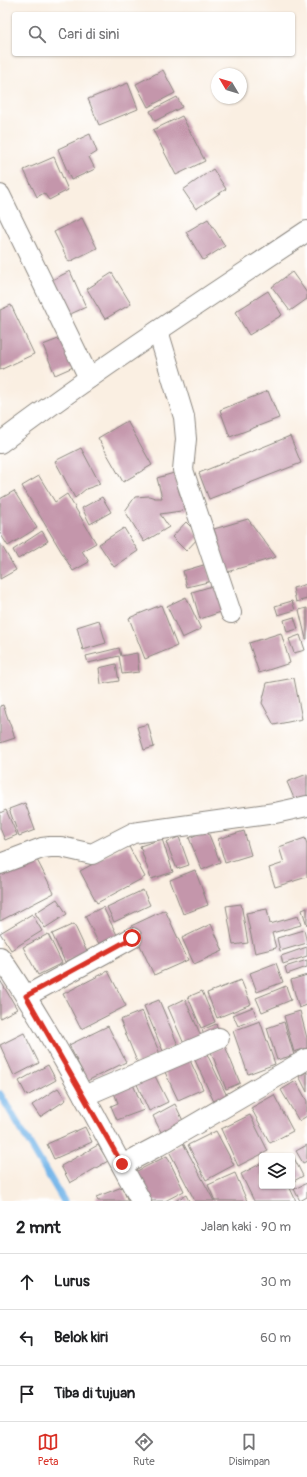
<!DOCTYPE html>
<html lang="id">
<meta charset="utf-8">
<style>
body{margin:0;font-family:Pangolin,sans-serif;background:#f2f2f2;color:#202124}
.controls{position:absolute;right:12px;bottom:12px;display:grid;overflow:hidden;border-radius:4px;box-shadow:0 1px 3px #0004}
.controls button{width:36px;height:36px;display:grid;place-items:center;padding:0;border:0;border-bottom:1px solid #e0e0e0;background:#fff;color:#202124;font:20px sans-serif}
.compass{position:absolute;left:211px;top:68px;width:36px;height:36px;border-radius:50%;background:#fff;box-shadow:0 1px 3px #0004;rotate:308deg}
.stop{position:absolute;width:12px;height:12px;margin:-9px;border:3px solid #d93025;border-radius:50%;background:#fff}
.stop.end{background:#d93025;border-color:#fff;box-shadow:0 1px 4px #0008}
.list{margin:0;padding:0;list-style:none}
h2{display:flex;justify-content:space-between;align-items:center;height:52px;margin:0;padding:0 16px;font-size:17px}
h2 small{font-size:13px;font-weight:400;color:#757577}
.list li{display:grid;grid-template-columns:26px 1fr auto;gap:12px;align-items:center;box-sizing:border-box;height:56px;padding:0 16px;border-top:1px solid #e0e0e0}
.list b{display:block;font-size:15px;white-space:nowrap}
.list em{font-size:13px;font-style:normal;color:#757577}
.icon{flex:none;width:22px;height:22px;fill:none;stroke:currentColor;stroke-width:2;stroke-linecap:round;stroke-linejoin:round}
.map{position:relative;flex:none;width:307px;height:1201px;overflow:hidden}
.search{position:absolute;background:#fff;box-shadow:0 1px 3px #0004;left:12px;right:12px;top:12px;height:44px;display:flex;align-items:center;gap:10px;box-sizing:border-box;padding:0 14px;border-radius:4px;color:#757577;font-size:15px}
.sheet{height:220px;background:#fff}
nav{display:flex;justify-content:space-around;align-items:center;box-sizing:border-box;height:56px;border-top:1px solid #e0e0e0;background:#fff;font-size:11px;color:#757577}
nav a{display:grid;justify-items:center;gap:2px}
nav .on{color:#d93025}
.map>svg:first-child{display:block}
.lines{fill:none;stroke-linecap:round;stroke-linejoin:round}
.stream{stroke:#74b6e9;stroke-width:7}
.building{fill:#c496ab}
.street-casing{stroke:#8b867f;stroke-width:22}
.street{stroke:#fff;stroke-width:20}
.route{stroke:#d93025;stroke-width:5}
</style>
<div class="map">
<svg width="307" height="1201" viewBox="0 0 307 1201">
<rect width="100%" height="100%" fill="#fff"/>
<filter id="ink" filterUnits="userSpaceOnUse"><feTurbulence type="fractalNoise" baseFrequency=".025" numOctaves="2"/><feDisplacementMap in="SourceGraphic" scale="8" xChannelSelector="R" yChannelSelector="G"/><feConvolveMatrix kernelMatrix="1 2 1 2 8 2 1 2 1" color-interpolation-filters="sRGB"/></filter>
<filter id="wash" filterUnits="userSpaceOnUse"><feTurbulence type="fractalNoise" baseFrequency=".012" numOctaves="4" result="noise"/><feDisplacementMap in="SourceGraphic" scale="16" xChannelSelector="R" yChannelSelector="G"/><feGaussianBlur stdDeviation="0.9" result="paint"/><feColorMatrix in="noise" values="0 0 0 0 0 0 0 0 0 0 0 0 0 0 0 0 0 1.4 0 .05"/><feComposite in="paint" operator="in"/></filter>
<g filter="url(#wash)">
<rect width="100%" height="100%" fill="#faefe2"/>
<g class="lines">
<path class="stream" d="M0,1094L64,1201"/>
</g>
<g id="blocks">
<g class="building">
<path d="M163,70L175,93L148,107L136,84Z"/>
<path d="M128,83L138,109L99,125L88,99Z"/>
<path d="M177,97L182,107L155,121L150,111Z"/>
<path d="M182,116L205,161L176,175L153,130Z"/>
<path d="M90,134L97,152L89,157L95,169L71,180L58,149Z"/>
<path d="M54,157L68,190L49,200L44,193L37,197L24,170Z"/>
<path d="M213,169L226,189L196,209L183,190Z"/>
<path d="M82,218L97,248L69,262L54,232Z"/>
<path d="M208,219L225,246L203,260L186,232Z"/>
<path d="M70,271L86,307L64,317L48,282Z"/>
<path d="M292,272L307,293V299L290,311L272,287Z"/>
<path d="M112,273L131,304L105,319L87,289Z"/>
<path d="M268,291L282,315L249,335L235,312Z"/>
<path d="M11,305L34,354L0,370V310Z"/>
<path d="M61,338L73,367L55,375L43,345Z"/>
<path d="M268,391L279,418L230,437L220,410Z"/>
<path d="M127,421L152,465L123,482L98,438Z"/>
<path d="M290,436L301,463L209,499L199,473Z"/>
<path d="M81,448L100,484L86,489L75,498L55,461Z"/>
<path d="M174,473L180,495H186L188,510L160,514L169,527L144,542L125,511L135,497L149,496L155,498H162L157,478Z"/>
<path d="M39,476L55,502L67,494L96,543L82,551L89,562L73,571L22,486Z"/>
<path d="M14,491L37,528L8,546L0,533V499Z"/>
<path d="M102,497L111,512L90,524L82,508Z"/>
<path d="M248,519L276,557L227,572L214,529Z"/>
<path d="M186,522L200,536L186,551L172,537Z"/>
<path d="M124,528L138,551L114,567L99,544Z"/>
<path d="M42,531L48,541L18,559L13,550Z"/>
<path d="M0,543L16,570L0,579Z"/>
<path d="M207,564L212,581L187,587L183,571Z"/>
<path d="M219,584L227,610L200,619L192,592Z"/>
<path d="M307,584V599L296,602L293,588Z"/>
<path d="M186,597L201,629L182,638L167,606Z"/>
<path d="M292,601L295,610L278,615L275,606Z"/>
<path d="M161,605L177,646L145,659L129,618Z"/>
<path d="M307,608V639H306L299,610Z"/>
<path d="M294,617L298,629L287,632L284,620Z"/>
<path d="M99,620L106,643L83,650L77,627Z"/>
<path d="M281,633L290,663L259,673L249,643Z"/>
<path d="M300,635L305,650L294,653L289,639Z"/>
<path d="M119,648L121,656L137,653L139,672L122,674L119,656L88,663L86,656Z"/>
<path d="M116,664L119,681L101,684L99,668Z"/>
<path d="M294,678L302,719L274,725L262,703L267,683Z"/>
<path d="M3,705L15,738L0,743V706Z"/>
<path d="M148,724L154,747L144,750L137,727Z"/>
<path d="M307,774V799L296,803L287,782Z"/>
<path d="M25,803L35,830L19,836L9,809Z"/>
<path d="M6,810L17,835L5,840L0,828V813Z"/>
<path d="M207,830L220,862L202,870L189,838Z"/>
<path d="M244,831L251,855L225,863L218,839Z"/>
<path d="M179,837L189,865L177,869L166,842Z"/>
<path d="M305,838L307,844V877L275,887L269,868L284,863L279,847Z"/>
<path d="M162,839L173,872L151,879L140,846Z"/>
<path d="M128,845L145,877L97,903L80,871Z"/>
<path d="M35,856L54,893L0,921V875Z"/>
<path d="M195,870L208,905L183,914L170,880Z"/>
<path d="M143,890L150,905L114,922L107,907Z"/>
<path d="M57,899L67,914L45,928L35,913Z"/>
<path d="M241,904L248,943L233,945L226,906Z"/>
<path d="M103,907L117,935L99,944L85,916Z"/>
<path d="M307,908V925L302,910Z"/>
<path d="M267,909L270,924L298,916L301,925L272,933L276,948L255,953L246,913Z"/>
<path d="M165,910L188,960L154,975L131,926Z"/>
<path d="M32,914L42,931L11,950L0,933Z"/>
<path d="M74,924L87,952L65,962L52,934Z"/>
<path d="M211,924L223,951L194,964L182,938Z"/>
<path d="M304,930L307,943L280,951L277,938Z"/>
<path d="M48,934L62,963L38,975L23,947Z"/>
<path d="M307,947V956L283,964L281,956Z"/>
<path d="M307,960V967L287,974L285,967Z"/>
<path d="M276,963L283,982L257,992L250,973Z"/>
<path d="M108,971L126,1006L81,1029L63,994Z"/>
<path d="M307,975V1005L299,1008L291,980Z"/>
<path d="M0,980L17,1009L0,1018Z"/>
<path d="M241,980L251,1004L217,1018L207,993Z"/>
<path d="M286,986L291,1000L262,1012L256,998Z"/>
<path d="M202,991L215,1022L201,1028L188,997Z"/>
<path d="M185,999L201,1036L184,1044L168,1007Z"/>
<path d="M159,1000L178,1045L163,1051L144,1006Z"/>
<path d="M253,1007L257,1018L238,1026L233,1015Z"/>
<path d="M142,1011L160,1054L138,1064L120,1020Z"/>
<path d="M300,1011L307,1038V1048L294,1052L284,1016Z"/>
<path d="M260,1021L275,1064L248,1074L233,1031Z"/>
<path d="M284,1022L294,1055L277,1060L267,1028Z"/>
<path d="M216,1024L219,1032L205,1038L202,1030Z"/>
<path d="M108,1026L126,1062L87,1081L69,1045Z"/>
<path d="M24,1033L39,1063L14,1076L0,1045Z"/>
<path d="M225,1046L240,1083L226,1089L211,1052Z"/>
<path d="M206,1052L228,1098L215,1104L194,1058Z"/>
<path d="M189,1058L203,1089L178,1100L164,1070Z"/>
<path d="M48,1065L56,1080L27,1096L19,1081Z"/>
<path d="M153,1072L168,1102L149,1111L135,1080Z"/>
<path d="M307,1072V1092L299,1076Z"/>
<path d="M296,1081L307,1101V1116L299,1121L281,1090Z"/>
<path d="M132,1082L144,1110L117,1120L111,1106L118,1103L113,1090Z"/>
<path d="M58,1088L66,1100L40,1117L32,1105Z"/>
<path d="M274,1095L293,1131L270,1143L251,1108Z"/>
<path d="M175,1104L186,1127L164,1138L153,1116Z"/>
<path d="M250,1115L268,1151L238,1166L221,1129Z"/>
<path d="M85,1127L92,1142L54,1159L47,1144Z"/>
<path d="M216,1131L234,1165L206,1180L188,1145Z"/>
<path d="M183,1143L214,1201H195L169,1151Z"/>
<path d="M98,1145L108,1161L70,1183L61,1166Z"/>
<path d="M307,1145V1161L303,1163L296,1151Z"/>
<path d="M167,1156L184,1191L165,1201H150L135,1172Z"/>
<path d="M294,1158L303,1176L292,1182V1159Z"/>
<path d="M262,1163V1186H289L296,1201H254L241,1174Z"/>
<path d="M235,1173L247,1201H215L208,1185Z"/>
<path d="M307,1183V1197L300,1201L294,1189Z"/>
<path d="M122,1187L128,1201H98L96,1197Z"/>
<path d="M186,1195L189,1201H175Z"/>
</g>
</g>
</g>
<g filter="url(#ink)">
<use href="#blocks" fill-opacity="0" stroke="#8b867f" stroke-width="1"/>
<g class="lines">
<defs>
<g id="street">
<path d="M0,195L89,378"/>
<path d="M158,331L184,417L186,439L183,470L231,613"/>
<path d="M0,443C99,368 204,300 307,231"/>
<path d="M0,864L42,848L50,847H61L92,854L133,833L275,813L307,806"/>
<path d="M0,957C53,1035 96,1118 141,1201"/>
<path d="M26,996L132,938"/>
<path d="M84,1096L219,1038"/>
<path d="M122,1165L158,1146L307,1059"/>
</g>
</defs>
<use href="#street" class="street-casing"/>
<use href="#street" class="street"/>
</g>
</g>
<g class="lines" filter="url(#ink)">
<path class="route" d="M122,1164L26,996L132,938"/>
</g>
</svg>
<div class="controls">
<button><svg class="icon" aria-label="layers" viewBox="0 0 24 24"><path d="M12 4l9 5-9 5-9-5zM3 14l9 5 9-5"/></svg></button>
</div>
<svg class="compass" viewBox="-18 -18 36 36"><path d="M0-13l5 13h-10z" fill="#e53935"/><path d="M0 13l5-13h-10z" fill="#757577"/></svg>
<div class="stop" style="left:132px;top:938px"></div>
<div class="stop end" style="left:122px;top:1164px"></div>
<div class="search"><svg class="icon" aria-label="search" viewBox="0 0 24 24"><circle cx="10" cy="10" r="6"/><path d="M15 15l6 6"/></svg>Cari di sini</div>
</div>
<section class="sheet">
<h2>2 mnt<small>Jalan kaki · 90 m</small></h2>
<ul class="list">
<li><svg class="icon" aria-label="ahead" viewBox="0 0 24 24"><path d="M12 20V5M6 11l6-6 6 6"/></svg><div><b>Lurus</b></div><em>30 m</em></li>
<li><svg class="icon" aria-label="left" viewBox="0 0 24 24"><path d="M17 20v-9H6M10 6l-5 5 5 5"/></svg><div><b>Belok kiri</b></div><em>60 m</em></li>
<li><svg class="icon" aria-label="arrive" viewBox="0 0 24 24"><path d="M6 21V4h12l-3 4 3 4H6"/></svg><div><b>Tiba di tujuan</b></div></li>
</ul>
</section>
<nav>
<a class="on"><svg class="icon" aria-label="map" viewBox="0 0 24 24"><path d="M3 6l6-2 6 2 6-2v14l-6 2-6-2-6 2zM9 4v14M15 6v14"/></svg>Peta</a>
<a><svg class="icon" aria-label="directions" viewBox="0 0 24 24"><path d="M12 3l9 9-9 9-9-9zM9 14v-3h6M13 9l2 2-2 2"/></svg>Rute</a>
<a><svg class="icon" aria-label="saved" viewBox="0 0 24 24"><path d="M7 4h10v16l-5-4-5 4z"/></svg>Disimpan</a>
</nav>
